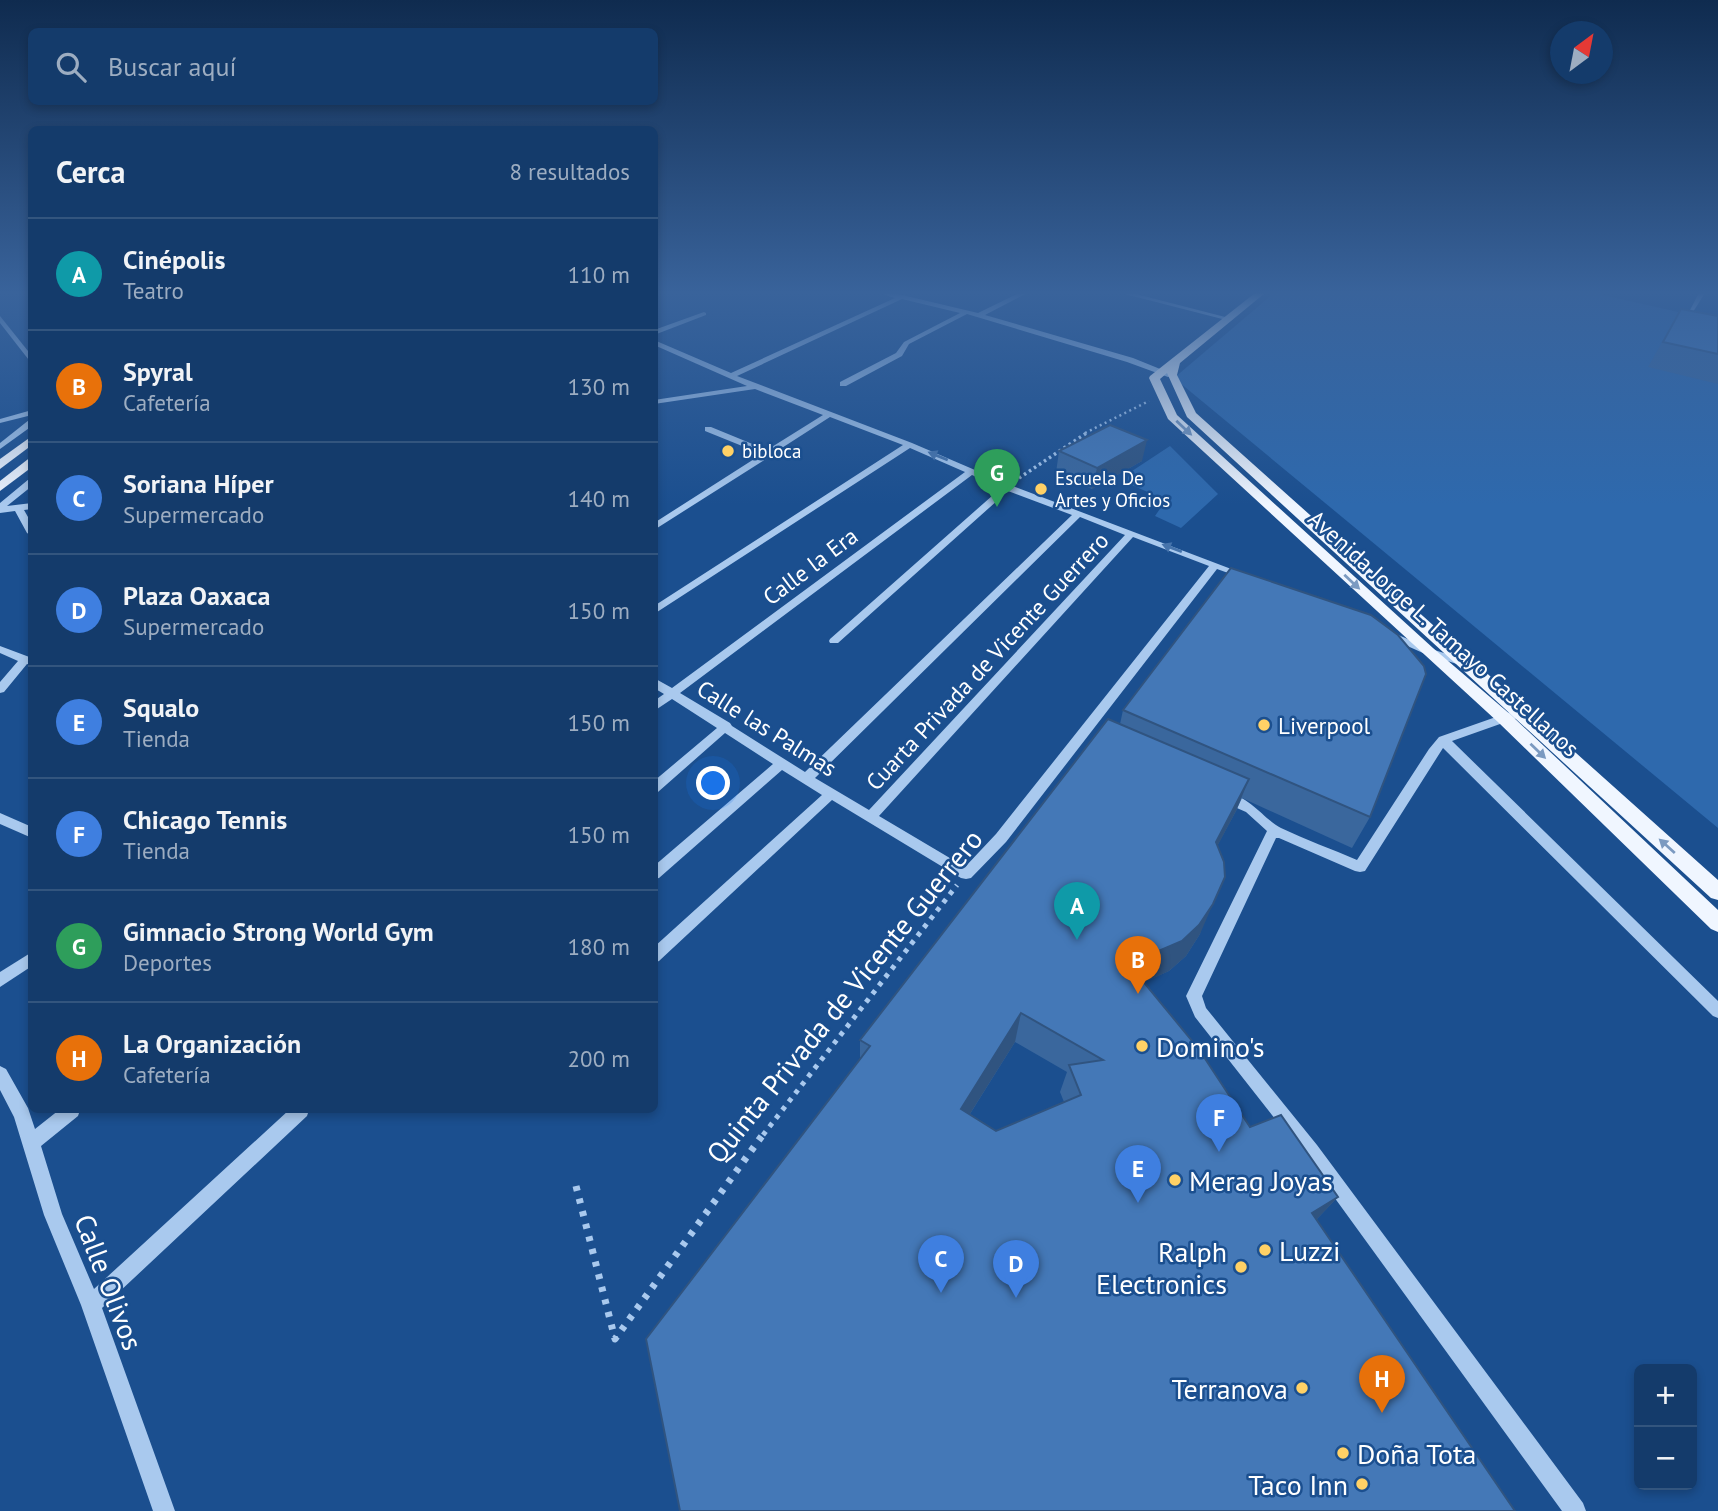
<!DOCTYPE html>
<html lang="es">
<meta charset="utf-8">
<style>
body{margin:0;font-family:"PT Sans",sans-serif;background:#214673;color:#f1f3f6}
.controls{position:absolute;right:21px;bottom:21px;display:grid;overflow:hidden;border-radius:10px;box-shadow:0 4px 10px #0003}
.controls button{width:63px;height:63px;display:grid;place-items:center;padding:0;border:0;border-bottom:2px solid #33557e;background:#143b6b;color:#f1f3f6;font:35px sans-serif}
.compass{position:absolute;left:1550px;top:21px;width:63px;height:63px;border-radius:50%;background:#143b6b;box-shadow:0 4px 10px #0003;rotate:32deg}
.you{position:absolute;left:714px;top:784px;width:24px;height:24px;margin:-18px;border:5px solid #fff;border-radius:50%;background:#1a73e8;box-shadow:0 0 0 10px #1a73e833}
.badge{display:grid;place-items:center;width:46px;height:46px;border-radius:50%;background:#ea580c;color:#fff;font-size:23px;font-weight:700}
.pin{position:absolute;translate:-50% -58px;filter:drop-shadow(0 2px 4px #0008)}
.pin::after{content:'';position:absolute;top:37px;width:24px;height:21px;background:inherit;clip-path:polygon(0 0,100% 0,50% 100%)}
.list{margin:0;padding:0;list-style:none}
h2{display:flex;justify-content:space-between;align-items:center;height:91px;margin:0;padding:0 28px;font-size:30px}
h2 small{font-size:23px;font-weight:400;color:#9dadc1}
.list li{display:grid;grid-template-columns:46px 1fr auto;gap:21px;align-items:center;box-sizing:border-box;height:112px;padding:0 28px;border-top:2px solid #33557e}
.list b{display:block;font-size:26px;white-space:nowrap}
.list p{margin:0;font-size:23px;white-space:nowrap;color:#9dadc1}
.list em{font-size:23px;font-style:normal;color:#9dadc1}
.icon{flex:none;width:38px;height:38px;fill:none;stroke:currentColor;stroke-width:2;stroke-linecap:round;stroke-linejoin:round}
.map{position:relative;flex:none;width:1718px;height:1511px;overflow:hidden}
.search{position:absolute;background:#143b6b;box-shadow:0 4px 10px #0003;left:28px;top:28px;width:630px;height:77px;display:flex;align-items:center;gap:18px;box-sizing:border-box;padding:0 24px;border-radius:10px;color:#9dadc1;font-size:26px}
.panel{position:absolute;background:#143b6b;box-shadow:0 4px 10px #0003;left:28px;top:126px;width:630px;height:987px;border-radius:10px}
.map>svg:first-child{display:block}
.green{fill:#2e69ad}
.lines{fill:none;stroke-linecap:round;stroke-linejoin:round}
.path-far3{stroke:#a9c9ee;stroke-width:2.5;stroke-dasharray:2 3.5;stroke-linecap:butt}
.path-far2{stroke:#a9c9ee;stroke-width:3.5;stroke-dasharray:2.5 3.5;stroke-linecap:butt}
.path-far1{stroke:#a9c9ee;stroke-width:5;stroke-dasharray:4.5 6;stroke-linecap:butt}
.path{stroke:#a9c9ee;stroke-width:7;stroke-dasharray:5 8;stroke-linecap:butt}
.minor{fill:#a9c9ee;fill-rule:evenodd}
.major{fill:#f0f6ff;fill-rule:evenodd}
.wall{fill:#3a679d;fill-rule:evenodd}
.shaded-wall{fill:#305480}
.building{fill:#4478b7;stroke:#305480;stroke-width:2;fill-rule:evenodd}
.oneway{fill:#7b9ac1}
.oneway2{fill:#4674ac}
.poi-dot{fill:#ffd166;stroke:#1b4f8f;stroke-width:2.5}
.labels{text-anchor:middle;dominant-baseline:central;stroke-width:5;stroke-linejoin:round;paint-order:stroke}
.far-poi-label{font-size:19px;fill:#fff;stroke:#1b4f8f;text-anchor:start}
.street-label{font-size:23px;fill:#fff;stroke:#1b4f8f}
.poi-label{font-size:23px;fill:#fff;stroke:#1b4f8f;text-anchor:start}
.near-street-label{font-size:28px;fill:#fff;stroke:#1b4f8f}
.near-poi-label{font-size:28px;fill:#fff;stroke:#1b4f8f;text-anchor:start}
</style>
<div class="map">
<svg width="1718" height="1511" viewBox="0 0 1718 1511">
<rect width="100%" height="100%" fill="#1b4f8f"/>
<g class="green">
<path d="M1274,293H1594L1718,321V828L1174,378Z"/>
<path d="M1170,446L1218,494L1181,528L1155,516L1166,500L1127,483L1129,473Z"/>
</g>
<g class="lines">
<path class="path-far3" d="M1085,433L1149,401"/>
<path class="path-far2" d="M1019,478L1088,432"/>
<path class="path-far1" d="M763,1135L957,885"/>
<path class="path" d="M576,1186L615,1339L764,1133"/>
<g class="minor">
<path d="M879,293L902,295L978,313L1019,293H1027L985,315L1133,358L1175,375L1168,377L1127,362L967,314L909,344L902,356L846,386H840V382L896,353L904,342L960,313L902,299L737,376L912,443L1010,485L1247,575L1242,578L1217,569L1006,842L971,878L966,879L961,878L832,800L659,961L654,963V947L822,795L782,770L659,878L654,879V866L773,764L725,733L658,792L654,793V781L717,728L672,699L654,711V701L664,694L654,688V678L672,688L965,472L910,448L654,614V606L903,445L830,417L774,453V457H769L654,530V523L762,454L705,431V427H711L767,450L823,415L755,389L654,404V400L747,386L654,345V340L731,373L895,298ZM972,475L1001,488L830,639L829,641L830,643H838L1008,491L1072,515L805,772L732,726L730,723L680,693ZM1080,517L1125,535L869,810L815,778ZM1133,537L1209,566L996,834L965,867L879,816Z"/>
<path d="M1121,293H1132L1233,319L1230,321Z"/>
<path d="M1699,293H1705L1693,312H1689Z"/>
<path d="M704,312L706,313V315L654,335V330Z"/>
<path d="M0,316L32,356V364L0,323Z"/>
<path d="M32,410V415L0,423V419Z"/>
<path d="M29,420H32V426L0,449V443Z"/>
<path d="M29,479H32V486L7,506L32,503V509L24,510L32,524V536L27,533L15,511L0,513V503Z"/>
<path d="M1389,631L1431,649L1467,660L1469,662L1463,666L1423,653L1385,636L1384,634Z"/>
<path d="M0,646L32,658V665L27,664L4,692L0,693V682L18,661L0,653Z"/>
<path d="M1513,711L1517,712L1519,715L1517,718L1452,741L1718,1001V1018L1713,1016L1443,748L1365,871L1360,872L1355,871L1279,838H1276L1202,996L1206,1008L1317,1145L1583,1503L1586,1511H1562L1305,1157L1195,1017L1186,996L1267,831L1246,812L1221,801L1220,798L1221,795C1245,789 1264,820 1281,828C1306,840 1332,849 1357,860L1429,749L1439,737Z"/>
<path d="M0,813L32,827V838L0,824Z"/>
<path d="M32,952V966L0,987V972Z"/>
<path d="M0,1066L6,1069L28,1108L35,1129L59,1110H80L78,1116L41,1146L62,1214L94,1289L289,1110H309L307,1116L102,1308L175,1511H153L81,1305L44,1215L14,1117L0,1090Z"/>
</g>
<g class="major">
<path d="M1255,293H1265L1180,363L1177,375L1196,413L1718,880V900L1711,898L1187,417L1167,373L1160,379L1177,415L1433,648L1511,715L1718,910V932L1711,929L1499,723L1168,419L1149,378L1150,376Z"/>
<path d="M32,436V445L0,469V459Z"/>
<path d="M32,456V467L0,491V481Z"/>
</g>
</g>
<g class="wall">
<path d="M1681,309L1718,316V384L1648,367Z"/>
<path d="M1059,451L1142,461L1092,489L1056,473Z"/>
<path d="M1123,710L1370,817L1352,848L1242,798L1236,811L1217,846L1200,934L1186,956L1169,971L1144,982L1250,1127L1338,1197L1316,1220L1515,1511L860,1059V1040L1120,724ZM1015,1042L1067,1072L1060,1092L1064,1102L996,1131L970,1114Z"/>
</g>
<g class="shaded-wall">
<path d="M1147,440L1142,461L1092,489L1097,468Z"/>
<path d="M1249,779L1236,811L1203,873L1216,842Z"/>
<path d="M1213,904L1200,934L1186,956L1169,971L1145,982L1130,1008L1141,979L1156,952Z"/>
<path d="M1021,1013L1015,1042L956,1136L961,1109Z"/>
<path d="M1338,1197L1315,1221L1312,1213Z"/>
</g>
<g class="building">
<path d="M1681,309L1718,316V354L1663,342Z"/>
<path d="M1110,425L1147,440L1097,468L1059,451Z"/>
<path d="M1231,568L1371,615L1398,635L1424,666L1426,674L1370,817L1123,710Z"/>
<path d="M1108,719L1249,779L1216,842L1224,862L1225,877L1213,904L1199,925L1182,941L1156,952L1141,979L1198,1048L1250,1127L1281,1115L1338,1197L1312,1213L1515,1511H680L646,1339L870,1046L860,1040ZM1021,1013L1103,1060L1069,1065L1081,1095L996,1131L961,1109Z"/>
</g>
<defs><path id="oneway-solid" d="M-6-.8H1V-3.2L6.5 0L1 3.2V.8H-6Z" transform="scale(1.75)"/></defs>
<g class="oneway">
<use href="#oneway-solid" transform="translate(1184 428) rotate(43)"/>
<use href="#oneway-solid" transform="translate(1352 582) rotate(43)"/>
<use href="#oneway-solid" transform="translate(1538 751) rotate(44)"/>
<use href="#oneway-solid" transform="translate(1667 846) rotate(-138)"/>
</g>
<g class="oneway2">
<use href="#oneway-solid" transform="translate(938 456) rotate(-158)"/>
<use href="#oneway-solid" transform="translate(1172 548) rotate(-159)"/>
</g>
<linearGradient id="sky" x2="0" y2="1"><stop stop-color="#0f2b4f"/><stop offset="0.58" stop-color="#39639b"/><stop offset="1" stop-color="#39639b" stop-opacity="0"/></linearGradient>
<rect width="1718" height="505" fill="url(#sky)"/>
<g class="poi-dot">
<circle cx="728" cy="451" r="7"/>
<circle cx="1041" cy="489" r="7"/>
<circle cx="1264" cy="725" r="7"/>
<circle cx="1142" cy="1046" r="7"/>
<circle cx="1175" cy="1180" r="7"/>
<circle cx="1265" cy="1250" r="7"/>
<circle cx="1241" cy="1267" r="7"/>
<circle cx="1302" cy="1388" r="7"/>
<circle cx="1343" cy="1453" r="7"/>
<circle cx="1362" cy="1484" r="7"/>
</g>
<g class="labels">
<g class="far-poi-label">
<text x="742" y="451">bibloca</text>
<text x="1055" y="478">Escuela De<tspan x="1055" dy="22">Artes y Oficios</tspan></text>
</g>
<g class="street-label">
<text transform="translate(810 566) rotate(-37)">Calle la Era</text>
<text transform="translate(1444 633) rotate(42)">Avenida Jorge L. Tamayo Castellanos</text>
<text transform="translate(987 661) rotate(-47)">Cuarta Privada de Vicente Guerrero</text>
<text transform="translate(767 728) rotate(32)">Calle las Palmas</text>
</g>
<g class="poi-label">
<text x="1278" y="725">Liverpool</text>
</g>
<g class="near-street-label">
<text transform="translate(844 996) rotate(-51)">Quinta Privada de Vicente Guerrero</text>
<text transform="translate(109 1282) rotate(69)">Calle Olivos</text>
</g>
<g class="near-poi-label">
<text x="1156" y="1046">Domino's</text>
<text x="1189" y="1180">Merag Joyas</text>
<text x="1279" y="1250">Luzzi</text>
<text x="1227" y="1251" text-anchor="end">Ralph<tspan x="1227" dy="32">Electronics</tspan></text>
<text x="1288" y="1388" text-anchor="end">Terranova</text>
<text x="1357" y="1453">Doña Tota</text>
<text x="1348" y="1484" text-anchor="end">Taco Inn</text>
</g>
</g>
</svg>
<div class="controls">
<button>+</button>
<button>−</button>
</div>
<svg class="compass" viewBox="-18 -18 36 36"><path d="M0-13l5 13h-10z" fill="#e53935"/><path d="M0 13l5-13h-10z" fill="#9dadc1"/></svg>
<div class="you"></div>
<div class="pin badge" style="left:1077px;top:940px;background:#0f9aa8">A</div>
<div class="pin badge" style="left:1138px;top:994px;background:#e8710a">B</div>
<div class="pin badge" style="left:941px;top:1293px;background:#3f7fe0">C</div>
<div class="pin badge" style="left:1016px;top:1298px;background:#3f7fe0">D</div>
<div class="pin badge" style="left:1138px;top:1203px;background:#3f7fe0">E</div>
<div class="pin badge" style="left:1219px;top:1152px;background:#3f7fe0">F</div>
<div class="pin badge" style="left:997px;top:507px;background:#2e9e5b">G</div>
<div class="pin badge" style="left:1382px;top:1413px;background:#e8710a">H</div>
<div class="search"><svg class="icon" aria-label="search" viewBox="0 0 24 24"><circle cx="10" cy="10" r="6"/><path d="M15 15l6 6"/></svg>Buscar aquí</div>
<section class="panel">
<h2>Cerca<small>8 resultados</small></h2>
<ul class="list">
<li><span class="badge" style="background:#0f9aa8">A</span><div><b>Cinépolis</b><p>Teatro</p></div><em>110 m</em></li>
<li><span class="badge" style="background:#e8710a">B</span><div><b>Spyral</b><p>Cafetería</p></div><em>130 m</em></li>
<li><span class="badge" style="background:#3f7fe0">C</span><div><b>Soriana Híper</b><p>Supermercado</p></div><em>140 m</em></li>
<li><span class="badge" style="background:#3f7fe0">D</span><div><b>Plaza Oaxaca</b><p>Supermercado</p></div><em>150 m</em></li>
<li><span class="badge" style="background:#3f7fe0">E</span><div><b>Squalo</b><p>Tienda</p></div><em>150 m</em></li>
<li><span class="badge" style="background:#3f7fe0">F</span><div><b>Chicago Tennis</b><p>Tienda</p></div><em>150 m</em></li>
<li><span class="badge" style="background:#2e9e5b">G</span><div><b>Gimnacio Strong World Gym</b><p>Deportes</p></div><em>180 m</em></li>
<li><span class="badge" style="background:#e8710a">H</span><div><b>La Organización</b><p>Cafetería</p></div><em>200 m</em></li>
</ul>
</section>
</div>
